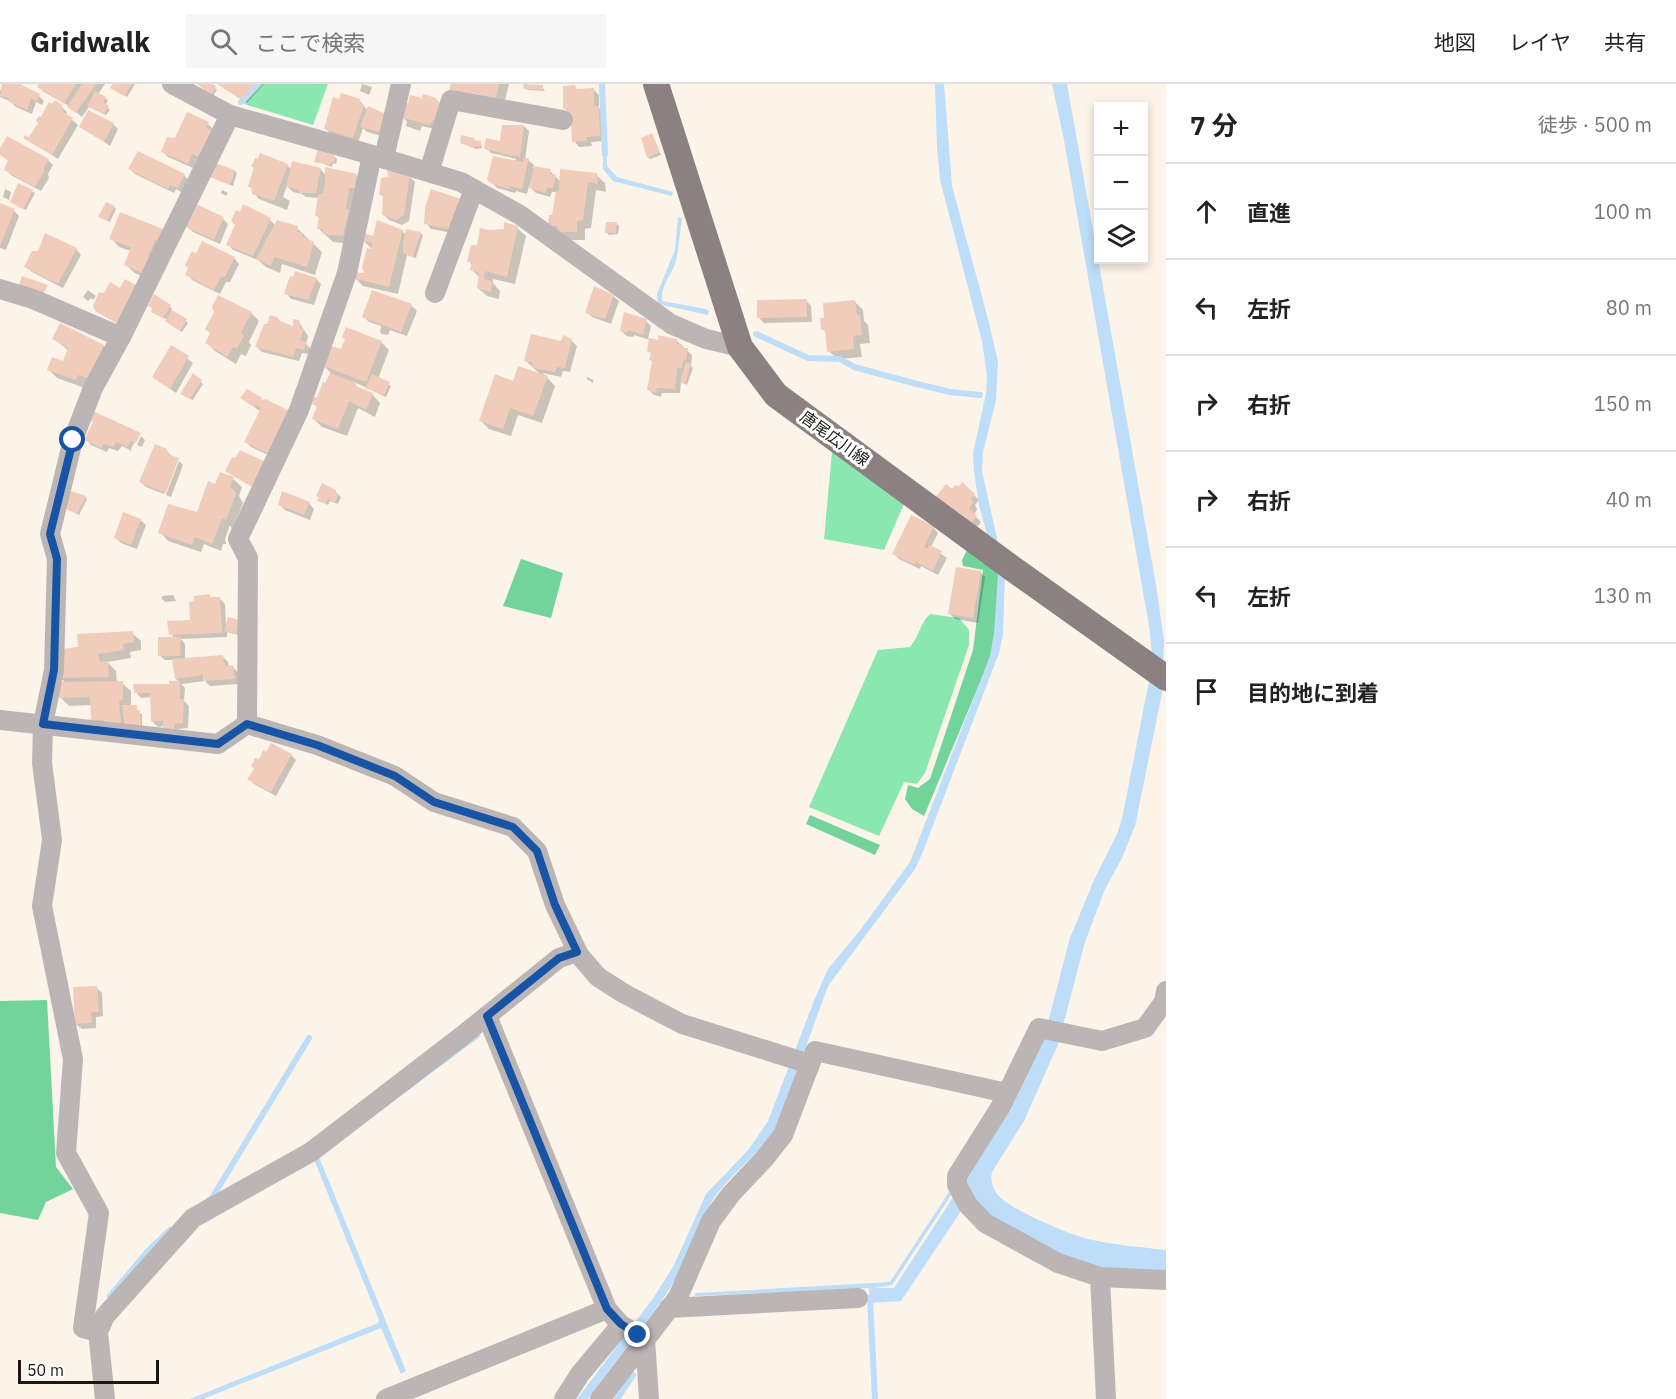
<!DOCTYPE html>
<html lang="ja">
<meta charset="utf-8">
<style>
body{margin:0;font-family:"IBM Plex Sans","Noto Sans JP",sans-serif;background:#f6f6f6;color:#222}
.controls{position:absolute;right:18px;top:18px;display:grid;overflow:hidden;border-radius:0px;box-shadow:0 3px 9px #0003}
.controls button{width:54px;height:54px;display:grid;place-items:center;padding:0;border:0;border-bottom:2px solid #e0e0e0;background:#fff;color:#222;font:30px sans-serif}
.scale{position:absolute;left:18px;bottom:15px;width:141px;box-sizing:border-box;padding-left:6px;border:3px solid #1a1714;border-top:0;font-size:16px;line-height:21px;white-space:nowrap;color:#1a1714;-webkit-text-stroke:4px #fff;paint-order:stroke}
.stop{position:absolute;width:18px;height:18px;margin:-14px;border:4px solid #1854a5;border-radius:50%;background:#fff}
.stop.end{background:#1854a5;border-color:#fff;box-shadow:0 2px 6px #0008}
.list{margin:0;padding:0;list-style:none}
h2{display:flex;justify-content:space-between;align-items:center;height:78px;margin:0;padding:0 24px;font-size:26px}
h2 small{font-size:20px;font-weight:400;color:#767676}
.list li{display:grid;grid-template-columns:39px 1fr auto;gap:18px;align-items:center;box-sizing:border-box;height:96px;padding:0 24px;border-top:2px solid #e0e0e0}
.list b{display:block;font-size:22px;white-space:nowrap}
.list em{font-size:20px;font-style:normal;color:#767676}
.icon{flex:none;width:33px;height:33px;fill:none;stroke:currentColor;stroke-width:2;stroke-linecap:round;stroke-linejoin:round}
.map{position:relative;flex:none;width:1166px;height:1315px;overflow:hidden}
header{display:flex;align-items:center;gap:36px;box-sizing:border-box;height:84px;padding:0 30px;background:#fff;border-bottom:2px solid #e0e0e0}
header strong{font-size:28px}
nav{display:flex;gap:33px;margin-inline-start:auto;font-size:21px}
.search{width:420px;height:54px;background:#f6f6f6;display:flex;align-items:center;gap:15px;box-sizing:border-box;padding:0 21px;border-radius:0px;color:#767676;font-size:22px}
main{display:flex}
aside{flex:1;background:#fff}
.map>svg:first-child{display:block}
.green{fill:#8ae7b0}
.forest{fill:#72d49b}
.water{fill:#beddf8}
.shadow{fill:#0003}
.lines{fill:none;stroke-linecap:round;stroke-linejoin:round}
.stream{stroke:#beddf8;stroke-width:6}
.building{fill:#f2ccba}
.minor{stroke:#bcb5b6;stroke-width:20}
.major{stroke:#8c8082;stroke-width:26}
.route{stroke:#1854a5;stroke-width:8}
.labels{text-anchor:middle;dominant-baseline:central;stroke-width:6;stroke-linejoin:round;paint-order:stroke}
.street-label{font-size:16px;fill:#1a1714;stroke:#fff}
</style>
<header>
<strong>Gridwalk</strong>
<div class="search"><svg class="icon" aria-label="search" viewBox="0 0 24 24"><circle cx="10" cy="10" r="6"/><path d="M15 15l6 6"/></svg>ここで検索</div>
<nav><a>地図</a><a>レイヤ</a><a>共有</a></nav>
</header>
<main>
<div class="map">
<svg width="1166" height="1315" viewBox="0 0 1166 1315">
<rect width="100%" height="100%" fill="#fcf4e9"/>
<g class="green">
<path d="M263,0H328L313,41L244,20Z"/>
<path d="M832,368L904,420L884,466L824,455Z"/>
<path d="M930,530L959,534L969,546V561L925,689L917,700L904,698L879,752L809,723L878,566L910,563C919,553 920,539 930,530Z"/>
</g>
<g class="forest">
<path d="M967,466L999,490L994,565L924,732L912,725L905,715L908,701L918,704L930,695L973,566L983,486L963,482L962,476Z"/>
<path d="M521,475L563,489L551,534L503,522Z"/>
<path d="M810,731L880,761L875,771L806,740Z"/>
<path d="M47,916L56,1083L73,1105L46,1118L38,1136L0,1129V917Z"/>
</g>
<g class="water">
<path d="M935,0H944L952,102L988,235L998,278L996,316L983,368L982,387L1005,490L1003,550L999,569L922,770L915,785L828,902L777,1042C760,1070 732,1088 714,1114C699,1138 693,1165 679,1189C653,1234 618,1272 588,1315H577L654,1213L674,1181L706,1110L749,1065L768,1037L815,914L828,885L861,845L910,778L990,572L994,549L998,491L979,421L974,388L973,369L986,310L987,292L982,257L940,96L937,64Z"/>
<path d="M1052,0H1067L1156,501L1164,557L1162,609L1135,742L1122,774L1105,805L1085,858L1058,960L1024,1037L992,1088C990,1096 993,1104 997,1110C1010,1126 1068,1150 1088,1155C1113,1161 1140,1163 1166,1166V1189L1102,1184L1078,1178L963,1124L901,1217L870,1219L869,1204L696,1212L694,1211L696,1209L890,1198L949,1108L952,1110L892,1201L874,1204H894L1011,1024L1044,953L1070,854L1094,796L1117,750L1122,735L1150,592L1152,570L1149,542L1064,56Z"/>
<path d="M606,63L607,82L617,93L673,108L672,112L613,97L603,85V64Z"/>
<path d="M678,133L682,134C680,148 679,163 676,177C672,190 660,203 662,217L706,225L709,227L708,231L658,220L657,210L675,166Z"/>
<path d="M478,950L481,952L319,1073L406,1287L401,1290L381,1244L203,1315H190L378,1239L379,1236L313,1073Z"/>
</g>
<g class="shadow">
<path d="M4,0H17L39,12L44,17L42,21L36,18L32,30L16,23L11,18L0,13V7Z"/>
<path d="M41,0H105L98,10L108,16L105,21L110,26L106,31L91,24L93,21L91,20L82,33L69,22L44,8L39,3Z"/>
<path d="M114,0H135L127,13L114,5Z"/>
<path d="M199,0H211L217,6L213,12Z"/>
<path d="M220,0H264L247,19L225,5Z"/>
<path d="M362,0L372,3L369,11L360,7Z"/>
<path d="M452,0H509L503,24Z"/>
<path d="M574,2L578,6L593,5L599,11V24L604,29L605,57L591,58L592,62L579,63L574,57L572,35L565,24Z"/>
<path d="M542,3L545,7L528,6L525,4Z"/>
<path d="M436,15L441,21L435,45L422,42L420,47L406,42L407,38L402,32L423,16Z"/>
<path d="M360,17L368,27L386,31L385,53L367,48L363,44L358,59L331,50L325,44Z"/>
<path d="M61,22L67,28L66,31L78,41L58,75L25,54L29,55Z"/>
<path d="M113,40L118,45L110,62L81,42Z"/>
<path d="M208,40L213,45L206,78L197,75L193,84L168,73L163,68L176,56Z"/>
<path d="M524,42L529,47L525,76H528L534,81L533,84L550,87L561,98L596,91L605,99L606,108L596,106L591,144L585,145V156H568L549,141L554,132L557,108H552L550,113L536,109L529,102L527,110L516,107L515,109L497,104L488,94L515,78L516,75L491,69L486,64L502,58Z"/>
<path d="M652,51L661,71L650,75L648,73Z"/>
<path d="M473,55L481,59L482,64L476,65L461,59Z"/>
<path d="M0,67L48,76L53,81L48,90L49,94L41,107L11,91L6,86L9,77L0,70Z"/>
<path d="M331,69L337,75L336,80L333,79L332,83L316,77Z"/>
<path d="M287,81L292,86L320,85L326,91L356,92L365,100L351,160L333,158L318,144L320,135L316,131L319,114L306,113L302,110L293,108L287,102L283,113L290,117L287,126L259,115L254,109L250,102L255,85L253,83Z"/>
<path d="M130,85L184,91L189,97L183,109L176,105L174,109L135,90Z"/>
<path d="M235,87L237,89L233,102L209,92Z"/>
<path d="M410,93L415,98L409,137L402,141L389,136L383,130L384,114L381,110Z"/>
<path d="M19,101L35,109L26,126L12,118Z"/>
<path d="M5,105L11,108L9,116L3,113Z"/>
<path d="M222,106L228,109L226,112L221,109Z"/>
<path d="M0,121L14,127L19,132L6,166L0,164Z"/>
<path d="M114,123L116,125L110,138L100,133Z"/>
<path d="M426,123L458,150L431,145L426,139Z"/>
<path d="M223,135L228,140L220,160L193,148L188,143Z"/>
<path d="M270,136L275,141L297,144L322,168L315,191L282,180L280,189L266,183L258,176L233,166L228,160Z"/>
<path d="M617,140L619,142L618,150L609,151L607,149Z"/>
<path d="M517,144L526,152L515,200L493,195V199L500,207L499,215L487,212L478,204L480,194L472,186L473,182L469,177L478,163Z"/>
<path d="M162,146L151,197L135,189L126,181L131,167L119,163L111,154Z"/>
<path d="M402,147L406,151L420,149L423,151L416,174L407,171L398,210L363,202L354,193L366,191L374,167L363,156Z"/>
<path d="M76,165L81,171L63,204L32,188L26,183Z"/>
<path d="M197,172L234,174L239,180L230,198H226L220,210L192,196L187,190Z"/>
<path d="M316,195L321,200L314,221L291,215L286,209Z"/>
<path d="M88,206L96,212L93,216L91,214L88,217L83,213Z"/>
<path d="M373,208L412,222L417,227L407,252L390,246L388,251L382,250L380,248L381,242L369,238L363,232Z"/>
<path d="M613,212L619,217L611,240L592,233L587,228Z"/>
<path d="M806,216L811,222L812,238L764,239L759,234Z"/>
<path d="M854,217L863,226L864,237L868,241L870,259L860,260L862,273L837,275L829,267L827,250L823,245Z"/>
<path d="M170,222L172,225L171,227L188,239L182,248L169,239L168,236L155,230Z"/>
<path d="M251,229L259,237L249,258L251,261L246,272L241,270L236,280L215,267L207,259Z"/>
<path d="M298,237L308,252L306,260L311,265L309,270L302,269L299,277L262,268L257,263L268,241L281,239L294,244Z"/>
<path d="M646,237L651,242L648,255L660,257L676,256L692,271L691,282L693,284L687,301L681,297L680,309H662L661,313L654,311L649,306L654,278L650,256L634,251L633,253L627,252L621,247Z"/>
<path d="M54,255L104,262L112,270L85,304L57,294L49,286L64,279L68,266Z"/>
<path d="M571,256L577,262L570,288L563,287L561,293L543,289L555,302L542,339L518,331L511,352L489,345L480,336L514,299L542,292L526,277Z"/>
<path d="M381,258L389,266L378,295L391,302L386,313L352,297L360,306L372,310L380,319L375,333L358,324L347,352L322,343L314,335L318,324L314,320L326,301L331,289L324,282L341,266Z"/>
<path d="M172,263L193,279L176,309L154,293Z"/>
<path d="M193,291L203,300L193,316L184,312Z"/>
<path d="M587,293L593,296V299L587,295Z"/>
<path d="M242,314H260L263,317L275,374L251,363L246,358L261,328Z"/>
<path d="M139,350L131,365L132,367L122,362L118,367L109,364L107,368L91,361L86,355Z"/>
<path d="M141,352L145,356L142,363L137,361Z"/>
<path d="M166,366L172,373L178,376H176L164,410L146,403L141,398Z"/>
<path d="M179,377L183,381L171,413L166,411Z"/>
<path d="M221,390L233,395L242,403L239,412L243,419L232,446L230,441L225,455L226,460H223L221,467L204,460L201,468L168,457L160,448L198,429L216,402Z"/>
<path d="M963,400L979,416L975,421L977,425L974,431L981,438L974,447L952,407L960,404Z"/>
<path d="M335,407L341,413L338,420L330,417L328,421L319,416L320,414L317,412Z"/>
<path d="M85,413L87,415L79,431L65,424Z"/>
<path d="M309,419L314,425L310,436L285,426L280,421Z"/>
<path d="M140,436L146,441L137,465L121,459L116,454Z"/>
<path d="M933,443L938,449L931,463L947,474L938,491L921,482L920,485L899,475L894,470Z"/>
<path d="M980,488L985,493L978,539L955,535L950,530Z"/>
<path d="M173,511L176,517L165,518L162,515V512Z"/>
<path d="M209,512L212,515L219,514L225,520L226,543L239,537L238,551L227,548V553L181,555L185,560V575L222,572L228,578L229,583H233L238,588L239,600L210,602L205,597L181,600L185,604L184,617L189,622L188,644L178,645L179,652L164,642L158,643L152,637V613L141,614L136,608L170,601L171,599H180L176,595L174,576H165L159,571L175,555L171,550L192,537Z"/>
<path d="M132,549L141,557V566L130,568L131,574L107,578L116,587L117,599H122L131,607V623H136L139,629L142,630V643L128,646L93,636L92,621L69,622L60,613L66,600L60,593L79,564Z"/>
<path d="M291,671L296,676L276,712L254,700L249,695Z"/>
<path d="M97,904L102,909L103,932L96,933V944L82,945L76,940Z"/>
</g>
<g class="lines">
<g class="stream">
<path d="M602,0L605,70"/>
<path d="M241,18L258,0"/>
<path d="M756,250L808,274L840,275L854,283L913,299L950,308L980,311"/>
<path d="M209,1116L212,1114L309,954"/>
<path d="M110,1212L148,1167L170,1146"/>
<path d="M870,1214L875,1315"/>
<path d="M617,1315L633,1291"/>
</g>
</g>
<g class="building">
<path d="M2,0H20L40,10L37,17L31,14L27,26L9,18V14L0,12Z"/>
<path d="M39,0H76L64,19L37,3Z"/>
<path d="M82,0H96L76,29L67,23Z"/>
<path d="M113,0H132L124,12L110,4Z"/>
<path d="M197,0H213L216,2L211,11Z"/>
<path d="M217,0H255L242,15Z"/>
<path d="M451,0H499L495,17L449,6Z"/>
<path d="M523,0L543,1V6L524,5Z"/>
<path d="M575,1L576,5L594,4V22H599L600,52L586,53L587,57L572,58L571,34H568L567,24L563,25V2Z"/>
<path d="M95,7L106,13L103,18L109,22L104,30L87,22Z"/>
<path d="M341,9L360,15V19L364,21L353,54L324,45L333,13L339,15Z"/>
<path d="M423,10L436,14L437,17L444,20L440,39L433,36L430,41L400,33L403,19H408L410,11L422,14Z"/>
<path d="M55,16L62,21V27L73,34L52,71L23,54L25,51L29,53L38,39L36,36L39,32L41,33L49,18L52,20Z"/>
<path d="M368,22L386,30L379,48L360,43Z"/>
<path d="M88,26L114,39L104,58L79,43Z"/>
<path d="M187,28L209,38L206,44L214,47L200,73L192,70L188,80L161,68L167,53L175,54Z"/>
<path d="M502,41H524L520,73L484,65L486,54L500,57Z"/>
<path d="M652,49L660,68L647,74L641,54Z"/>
<path d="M461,51L474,54V56L481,57V62L473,63L460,59Z"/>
<path d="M7,52L49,75L44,84V88L35,103L4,86L8,76L0,71V64Z"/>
<path d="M318,64L332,68V71L335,72L334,78H331L330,81L314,78Z"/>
<path d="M138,67L185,90L178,104L170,101L168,105L128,85Z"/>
<path d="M260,69L288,80L274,117L252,110L251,103H248L254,83H251L255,74H258Z"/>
<path d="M493,72L523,78L524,74H529L522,105L510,102L509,105L490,99L487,95Z"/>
<path d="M292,77L321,84L316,109H299V106L286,103Z"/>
<path d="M212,78L235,86L230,101L207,92Z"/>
<path d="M534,82L551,85L550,90L556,91L553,104H547L545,109L529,104Z"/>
<path d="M325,83L357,90L355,104H349L346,125L349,126L343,152L323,150V145H317L319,131L315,132L318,111L323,109L325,100Z"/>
<path d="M387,85L410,91L404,131L396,136L382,131L383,110L379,111L381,94L388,93Z"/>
<path d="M560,85L597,89L598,100L588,98L583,136L577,137V148H558L557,142H548L549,131H552L556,107H559Z"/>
<path d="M18,99L33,106L23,125L10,118Z"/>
<path d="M431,105L464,116L453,146L424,140L425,123Z"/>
<path d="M106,118L115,122L107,137L98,133Z"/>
<path d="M0,119L15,125L0,162Z"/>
<path d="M196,120L224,133L214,156L186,143Z"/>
<path d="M243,120L271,134L253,172L226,161L235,141L231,137L236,126L240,128Z"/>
<path d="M120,128L163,145L159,157L155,156L142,189L124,181L131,163L109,155Z"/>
<path d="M277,136L298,142L297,148H302V152L314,158L307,183L274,173L271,182L256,175Z"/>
<path d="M377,136L403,146L389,203L353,194V188L364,189L362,183L367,164L371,165L372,159L361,156L363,149L373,152Z"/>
<path d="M504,138L518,142L507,193L485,187L484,195L492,197L491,208L477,204L479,189L470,186L472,178H467L471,161H477L480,144L489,146L504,145Z"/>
<path d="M606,138H617L616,149H605Z"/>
<path d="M406,145L421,148L413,173L403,169V159Z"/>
<path d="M45,149L77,164L58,200L24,183L32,167H38Z"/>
<path d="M202,157L235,173L225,193H221L214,206L185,191L188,184L185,181L192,167L196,170Z"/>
<path d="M295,187L317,194L308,216L284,210L290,192L293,193Z"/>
<path d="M22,192L48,201L42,213L18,204Z"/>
<path d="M125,195L139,203L121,242L95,227L93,222L99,208L104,209L110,198L120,204Z"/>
<path d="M594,202L614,211L605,235L585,229Z"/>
<path d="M372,206L412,220L401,248L362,233Z"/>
<path d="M154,210L171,221L163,234L151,228L152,224L148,222Z"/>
<path d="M218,211L252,228L241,248L244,252L237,264L233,263L227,273L205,259L210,249L205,245L214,228L212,223Z"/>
<path d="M807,215V233L757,234V216Z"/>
<path d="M855,216L857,231H860L862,251L853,252L854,265L827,268L825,246H821L820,234H824L823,219Z"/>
<path d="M172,226L187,235L180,247L165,237Z"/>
<path d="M624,228L647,235L643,251L628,246L627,249L620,247Z"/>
<path d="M270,231L277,233L280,237L293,242V235L299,236L300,244L304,245L300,256L306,258L304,266L296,264L293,273L255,263L264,240H267Z"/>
<path d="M60,239L104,261L88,294L78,291L76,296L47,286L52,273L63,277L68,264L52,255Z"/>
<path d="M346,243L382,257L366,298L323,282L331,262L341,265L345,255L342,253Z"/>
<path d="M531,250L561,257L563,251L572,255L565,284L557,283L555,288L533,284L532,278L524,277Z"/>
<path d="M658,251L677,255V260H682L683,264H688L686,276L683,275L682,284H677L675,305L657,304L656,309L647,306L652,277L649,276L651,269L647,267L649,254L658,256Z"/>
<path d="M171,261L189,272L170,305L152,293Z"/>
<path d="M686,278L691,280L685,300L680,299Z"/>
<path d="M518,282L548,292L533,332L510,324L503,345L479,337L495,290L513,297Z"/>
<path d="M193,289L202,296L190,315L180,310Z"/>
<path d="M330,289L356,299V302L373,309L366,326L349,317L338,345L312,335L317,322L312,320L313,314L317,313L323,298L325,299Z"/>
<path d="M372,290L390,298L384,311L365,304Z"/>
<path d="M247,305L261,313L262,316L266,315L289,327L269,370L244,358L261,324L256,321L254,323L240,314Z"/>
<path d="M93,327L141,349L136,359L131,357L127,363L117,358L113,363L104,360L101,364L84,356L93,338L89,334Z"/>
<path d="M155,360L167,365L168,370L179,374L166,409L139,398Z"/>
<path d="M240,366L266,378L252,403L225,387L232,373L235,374Z"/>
<path d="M220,388L234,393L230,404L234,406L236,410L226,436L222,434L212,460L195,453L192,461L158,449L168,420L197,428L208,397L215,400Z"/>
<path d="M962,398L975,410L971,415L973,419L969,424L977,432L969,443L933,416L946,400L952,405L955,401L959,402Z"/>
<path d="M322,399L336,406V409L339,410L335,418L328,415L326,420L317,417L319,413L316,412Z"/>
<path d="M68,406L86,412L77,430L61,422Z"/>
<path d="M282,407L310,418L304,431L278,421Z"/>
<path d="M123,428L141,435L131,461L114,454Z"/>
<path d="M911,431L934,442L924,463L927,465L930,461L942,467L933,487L916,478L915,481L892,470Z"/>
<path d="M956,483L981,487L973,534L948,530Z"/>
<path d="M210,510V513H220L222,549L169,551L167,537L190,536L189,518L194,517V512Z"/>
<path d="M228,533L240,536L236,550L224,547Z"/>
<path d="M133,547L134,558L123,560L124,566L98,570L100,578L108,577L109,593L58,594L62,565L78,563L77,550Z"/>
<path d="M158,553H181L180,572H158Z"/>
<path d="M223,571L225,582L233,581L235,595L203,597V591L175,595L172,575Z"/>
<path d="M123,597V616L119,617L121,639L103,641V636L91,637L90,613L59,614L58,598Z"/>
<path d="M169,597H180V615H184L183,639L174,640L175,648L163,647V637L151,638L150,609H134L133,600H169Z"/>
<path d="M122,621H137V627H140L141,641L125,644Z"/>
<path d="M271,659L292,670L271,708L247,695L254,685L251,682L255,674L259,675L263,666L266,668Z"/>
<path d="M97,902L99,928H91L92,939L75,940L73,903Z"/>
</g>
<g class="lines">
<g class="minor">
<path d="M172,0L230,31L372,71L461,98L520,131L671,240L706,255L740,263"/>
<path d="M384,74L401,0"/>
<path d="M429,88L451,16L563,36"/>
<path d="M0,205L33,215L121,253"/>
<path d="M435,209L474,105"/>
<path d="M0,636L218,660L247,640"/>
<path d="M247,640L317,661L395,692L434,718L513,743L537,767L555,821L579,871L598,893L623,909L682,940L810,980"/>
<path d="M247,640L248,474L238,455L299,326L347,189L372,71"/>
<path d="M1166,907L1164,918L1145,944L1102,957L1039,944L1001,1022L957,1092V1101L968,1121L985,1139L1058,1179L1100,1193L1166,1196"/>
<path d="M487,932L607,1225L621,1241L645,1255"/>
<path d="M1100,1193L1106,1315"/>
<path d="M669,1224L858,1214"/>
<path d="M98,1248L83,1244L99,1129L66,1069L73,975L42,822L52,756L42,679L43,640L54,586L57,475L50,450L73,356L93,304L121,253L230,31"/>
<path d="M645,1255L649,1315"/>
<path d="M105,1315L98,1248L105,1232L193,1134L311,1068L462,952L559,874L577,868"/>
<path d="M386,1315L607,1225"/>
<path d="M564,1315L580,1290L621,1241"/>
<path d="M600,1315L678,1213L711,1137L731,1110L764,1075L783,1051L815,967L1007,1009"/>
</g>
<path class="major" d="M656,0L740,263L776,311L1013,485L1166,594"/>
</g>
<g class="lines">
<path class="route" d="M73,356L50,450L57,475L54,586L43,640L218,660L247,640L317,661L395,692L434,718L513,743L537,767L555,821L577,868L559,874L487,932L607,1225L621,1240L638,1251"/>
</g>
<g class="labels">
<g class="street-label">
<text transform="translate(835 354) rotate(36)">唐尾広川線</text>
</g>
</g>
</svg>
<div class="controls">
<button>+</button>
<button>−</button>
<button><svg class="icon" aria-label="layers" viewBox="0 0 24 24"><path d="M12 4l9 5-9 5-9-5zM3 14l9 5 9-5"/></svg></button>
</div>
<div class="scale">50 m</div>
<div class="stop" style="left:73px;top:356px"></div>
<div class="stop end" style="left:638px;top:1251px"></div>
</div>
<aside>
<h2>7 分<small>徒歩 · 500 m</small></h2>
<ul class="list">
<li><svg class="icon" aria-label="ahead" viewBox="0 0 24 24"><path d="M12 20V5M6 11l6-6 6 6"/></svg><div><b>直進</b></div><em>100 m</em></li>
<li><svg class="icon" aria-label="left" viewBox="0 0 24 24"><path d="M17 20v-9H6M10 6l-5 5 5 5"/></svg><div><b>左折</b></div><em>80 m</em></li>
<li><svg class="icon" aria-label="right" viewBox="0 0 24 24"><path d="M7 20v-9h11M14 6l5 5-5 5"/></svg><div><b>右折</b></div><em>150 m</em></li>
<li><svg class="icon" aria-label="right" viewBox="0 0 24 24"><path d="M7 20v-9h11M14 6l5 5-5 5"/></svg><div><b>右折</b></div><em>40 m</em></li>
<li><svg class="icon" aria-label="left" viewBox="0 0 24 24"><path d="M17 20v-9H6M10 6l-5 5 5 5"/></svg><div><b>左折</b></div><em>130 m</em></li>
<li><svg class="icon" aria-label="arrive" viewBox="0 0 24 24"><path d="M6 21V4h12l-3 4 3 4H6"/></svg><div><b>目的地に到着</b></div></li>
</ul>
</aside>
</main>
